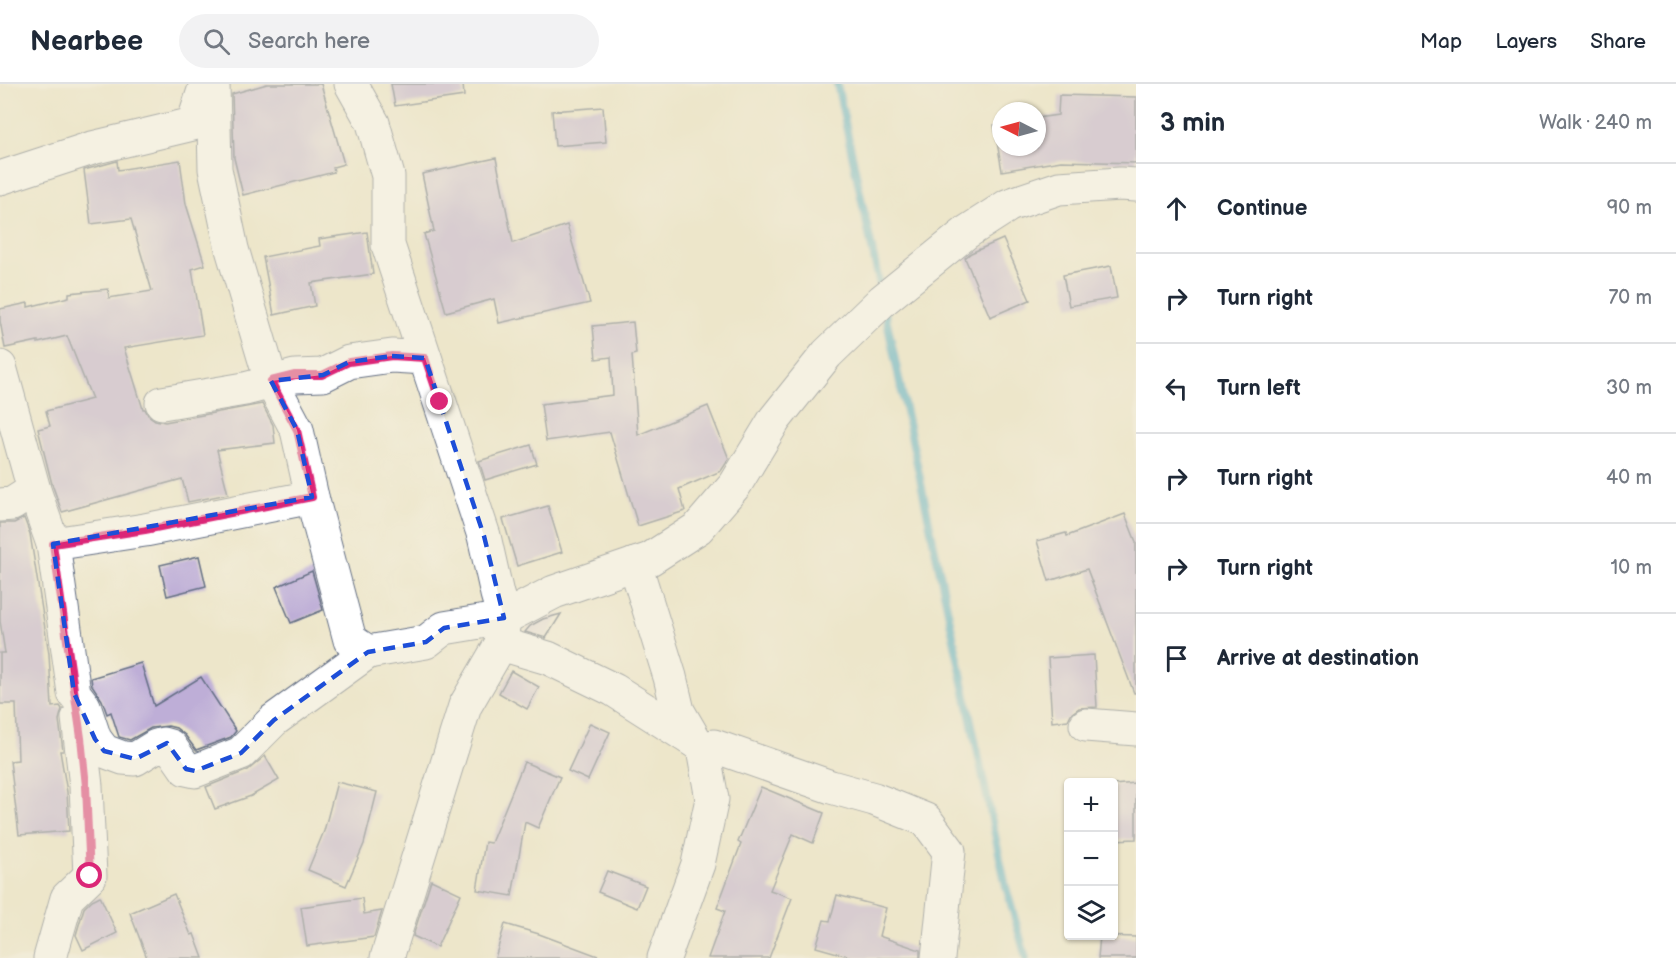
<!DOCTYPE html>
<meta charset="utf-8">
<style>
body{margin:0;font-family:"Balsamiq Sans",sans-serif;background:#f2f2f3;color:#1f2937}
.controls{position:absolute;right:18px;bottom:18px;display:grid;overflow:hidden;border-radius:6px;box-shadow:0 2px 4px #0004}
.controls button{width:54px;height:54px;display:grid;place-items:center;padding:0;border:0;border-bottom:2px solid #e0e1e3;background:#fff;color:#1f2937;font:30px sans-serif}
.compass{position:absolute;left:992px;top:18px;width:54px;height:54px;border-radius:50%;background:#fff;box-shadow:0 2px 4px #0004;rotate:276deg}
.stop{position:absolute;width:18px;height:18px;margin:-14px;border:4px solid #db2777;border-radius:50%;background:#fff}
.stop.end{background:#db2777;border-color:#fff;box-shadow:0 2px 6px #0008}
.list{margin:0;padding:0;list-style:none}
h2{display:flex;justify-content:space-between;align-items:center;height:78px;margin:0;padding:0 24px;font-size:26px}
h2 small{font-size:20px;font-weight:400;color:#747a83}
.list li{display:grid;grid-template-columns:39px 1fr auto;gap:18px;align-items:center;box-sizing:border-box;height:90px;padding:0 24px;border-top:2px solid #e0e1e3}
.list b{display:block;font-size:22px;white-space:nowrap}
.list em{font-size:20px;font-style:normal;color:#747a83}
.icon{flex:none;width:33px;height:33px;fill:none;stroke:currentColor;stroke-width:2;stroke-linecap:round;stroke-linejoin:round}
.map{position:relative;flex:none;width:1136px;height:874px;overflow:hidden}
header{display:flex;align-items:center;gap:36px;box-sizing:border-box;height:84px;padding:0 30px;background:#fff;border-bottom:2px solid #e0e1e3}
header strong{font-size:28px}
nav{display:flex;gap:33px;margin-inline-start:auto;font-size:21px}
.search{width:420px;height:54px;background:#f2f2f3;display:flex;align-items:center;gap:15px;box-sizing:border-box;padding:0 21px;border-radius:33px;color:#747a83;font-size:22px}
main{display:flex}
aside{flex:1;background:#fff}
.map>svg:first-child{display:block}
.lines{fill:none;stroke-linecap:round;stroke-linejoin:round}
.stream{stroke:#4aaac9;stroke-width:8}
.building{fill:#beaed7}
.minor-casing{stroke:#646f84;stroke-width:35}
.minor{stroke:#fff;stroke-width:33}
.route{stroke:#db2777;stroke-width:8}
.marked{fill:none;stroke:#1d4ed8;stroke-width:4.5;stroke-dasharray:12 8;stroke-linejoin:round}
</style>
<header>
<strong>Nearbee</strong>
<div class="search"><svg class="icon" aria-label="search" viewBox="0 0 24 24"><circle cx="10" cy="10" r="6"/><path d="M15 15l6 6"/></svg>Search here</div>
<nav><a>Map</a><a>Layers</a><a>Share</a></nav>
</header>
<main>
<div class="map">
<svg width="1136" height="874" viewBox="0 0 1136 874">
<rect width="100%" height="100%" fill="#f7f3e8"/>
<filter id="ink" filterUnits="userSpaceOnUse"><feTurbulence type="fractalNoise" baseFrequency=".0167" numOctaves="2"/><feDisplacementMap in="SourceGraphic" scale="12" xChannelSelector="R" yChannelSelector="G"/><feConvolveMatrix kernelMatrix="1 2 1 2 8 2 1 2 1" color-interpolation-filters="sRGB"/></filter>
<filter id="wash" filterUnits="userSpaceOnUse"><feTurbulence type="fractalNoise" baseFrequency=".008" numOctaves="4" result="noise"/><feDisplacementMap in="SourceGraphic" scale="24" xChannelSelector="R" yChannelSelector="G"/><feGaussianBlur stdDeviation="1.35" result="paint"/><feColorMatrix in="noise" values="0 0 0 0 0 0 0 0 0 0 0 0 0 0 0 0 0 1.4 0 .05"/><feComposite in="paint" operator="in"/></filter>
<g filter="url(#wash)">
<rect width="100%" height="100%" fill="#ede6ca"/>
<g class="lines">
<g class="stream">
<path d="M837,0L881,207"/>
<path d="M885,228L1006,803L1026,874"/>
</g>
</g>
<g id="blocks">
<g class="building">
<path d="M267,0H321L344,80L333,83L334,88L243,111L234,74L232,10Z"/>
<path d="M391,0H463L464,12L395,22Z"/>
<path d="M1059,11L1136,13V79L1061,77L1002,87L994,41L1001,40V63H1037V34L1058,31Z"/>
<path d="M603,23L606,58L555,62L552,27Z"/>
<path d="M496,74L513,159L567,141L590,219L499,239L494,215L446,228L424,150L434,147L422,90Z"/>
<path d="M180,76L186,120L205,181L192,185L203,251L124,264L143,325H145L148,331L155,336L165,338L262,320L273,341L275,359L217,366L228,410L188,418L182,395L62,428L52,400L38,345L50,342L46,327L92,315L67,252L38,259V257L5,264L0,237V225L28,219V223L69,213V209L108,205L109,214L152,207L131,135L91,140L84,86L117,77L118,86Z"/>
<path d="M367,148L373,190L311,199L315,222L274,231L263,173L320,162L319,155Z"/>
<path d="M1003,155L1030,216L990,233L965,174L971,169Z"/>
<path d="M1111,182L1117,214L1069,222L1063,191Z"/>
<path d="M633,238L636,270L632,271L638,351L708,322L729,375L721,387L679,405L685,427L638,442L610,348L546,357L541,320L613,311L611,273L596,275L593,242Z"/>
<path d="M531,361L537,380L485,396L479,377Z"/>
<path d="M548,422L562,468L517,482L503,435Z"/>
<path d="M1125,430L1136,458V609H1134L1087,485L1049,497L1037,457L1066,449L1067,452Z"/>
<path d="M24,434L30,450L49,570L52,623L60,622L62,625L59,636L63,667H60L67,708L69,747L19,751L10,677L18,676L16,620H0V569H5L0,537V439H14Z"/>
<path d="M199,472L206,502L167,512L160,481Z"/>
<path d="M312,487L323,526L291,539L276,503Z"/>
<path d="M561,530L546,554L525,548L530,542L543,535Z"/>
<path d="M1094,571L1097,623L1079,624L1071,630L1068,636L1052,638L1048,574Z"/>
<path d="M141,579L154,622L201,593L236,647L231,653L196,666L185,651L176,644L168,642L151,644L130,656L119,653L111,628L107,630L102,616L92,601L91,594Z"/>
<path d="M511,587L539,603L527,625L499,609Z"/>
<path d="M590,639L610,648L588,696L568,687Z"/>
<path d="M265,672L279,696L251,712L215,725L206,703L248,686Z"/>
<path d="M524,678L560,693L538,744L525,738L512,812L477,806L485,758L491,759Z"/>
<path d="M337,698L377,708L364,760L346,802L308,786L324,747Z"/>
<path d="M1136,699V755L1113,756V701Z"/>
<path d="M761,703L824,729L813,759L793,750L770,806L792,814L769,874H708L725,827L717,824L741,760L738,758Z"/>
<path d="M607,787L646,802L637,824L598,808Z"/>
<path d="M431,796L461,810L437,863L413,852Z"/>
<path d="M174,810L191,851L194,850L203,874H147L130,829Z"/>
<path d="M837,811L886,824L879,852L920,866V874H855L816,863L824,836L830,837Z"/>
<path d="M100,812L117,849L83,866L76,851L84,824L92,816Z"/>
<path d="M362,814L364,830L382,827L374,853L307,862L301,823Z"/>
<path d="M505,840L539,850L598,872V874H495Z"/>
<path d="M1100,852L1136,853V874H1098Z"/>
</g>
</g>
</g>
<g filter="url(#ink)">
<use href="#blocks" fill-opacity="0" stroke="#646f84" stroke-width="1.5"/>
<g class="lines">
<defs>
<g id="minor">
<path d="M213,0L215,85L232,165L271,297L297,346L312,413L350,556L368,568L426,558L444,544L504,534L554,508L650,475L698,444L735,401L775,335L827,270L883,216L967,148L1009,121L1059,104L1120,100L1136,101"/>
<path d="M351,0L373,39L388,92V161L484,452L497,510L504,534L501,560L465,622L387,874"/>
<path d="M0,94L92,64L193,40L206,0"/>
<path d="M0,283L34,406L53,460L74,609L84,622L95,655L104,667L123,674L135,675L156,662L163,660L170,662L186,685L195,687L241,669L274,636L368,568"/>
<path d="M162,319L245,305L295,292L323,291L349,278L392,272L425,274"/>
<path d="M0,421L12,420L34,406"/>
<path d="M53,460L145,446L312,413"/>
<path d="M635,480L670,593L678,627L696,658L703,665L712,715L698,780L664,874"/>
<path d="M501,560L548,574L614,606L694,657"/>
<path d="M1086,641L1136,645"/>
<path d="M703,665L714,662L831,703L874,715L926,736L949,767L938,874"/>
<path d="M50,874L67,814L90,792L86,702L78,634"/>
</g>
</defs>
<use href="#minor" class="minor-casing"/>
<use href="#minor" class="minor"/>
</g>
</g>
<g class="lines" filter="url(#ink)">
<path class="route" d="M90,792L86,702L81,654L53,460L145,446L312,413L297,346L271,297L295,291H322L349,278L392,272L425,274L440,318"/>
</g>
<path d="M0 0H1136V874H0ZM392,272L425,274L484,452L504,534L444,544L426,558L368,568L274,636L241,669L195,687L186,685L167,659L135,675L104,667L95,655L74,609L53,460L312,413L297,346L271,297L323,291L349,278Z" fill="#ede6ca" fill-opacity=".55" fill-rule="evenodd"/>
<path class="marked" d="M392,272L425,274L484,452L504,534L444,544L426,558L368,568L274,636L241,669L195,687L186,685L167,659L135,675L104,667L95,655L74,609L53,460L312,413L297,346L271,297L323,291L349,278Z"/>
</svg>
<div class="controls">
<button>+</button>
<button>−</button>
<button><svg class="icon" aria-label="layers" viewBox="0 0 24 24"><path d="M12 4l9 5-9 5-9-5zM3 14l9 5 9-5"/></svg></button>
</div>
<svg class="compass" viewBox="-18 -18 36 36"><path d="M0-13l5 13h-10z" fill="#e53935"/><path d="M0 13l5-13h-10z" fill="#747a83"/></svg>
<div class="stop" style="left:90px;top:792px"></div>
<div class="stop end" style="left:440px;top:318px"></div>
</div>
<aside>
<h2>3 min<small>Walk · 240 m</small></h2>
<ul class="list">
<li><svg class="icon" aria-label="ahead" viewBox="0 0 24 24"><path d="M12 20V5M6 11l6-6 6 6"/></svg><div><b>Continue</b></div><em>90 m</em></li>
<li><svg class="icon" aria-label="right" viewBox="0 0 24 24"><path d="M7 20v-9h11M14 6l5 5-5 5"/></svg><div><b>Turn right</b></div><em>70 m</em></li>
<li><svg class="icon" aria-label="left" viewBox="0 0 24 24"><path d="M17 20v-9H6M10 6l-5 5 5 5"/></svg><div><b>Turn left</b></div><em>30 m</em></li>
<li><svg class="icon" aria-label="right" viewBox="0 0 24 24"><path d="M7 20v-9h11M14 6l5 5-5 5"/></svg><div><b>Turn right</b></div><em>40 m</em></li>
<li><svg class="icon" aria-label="right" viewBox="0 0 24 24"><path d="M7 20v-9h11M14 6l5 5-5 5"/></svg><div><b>Turn right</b></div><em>10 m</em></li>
<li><svg class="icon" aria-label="arrive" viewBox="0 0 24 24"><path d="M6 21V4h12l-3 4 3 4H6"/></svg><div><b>Arrive at destination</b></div></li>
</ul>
</aside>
</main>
